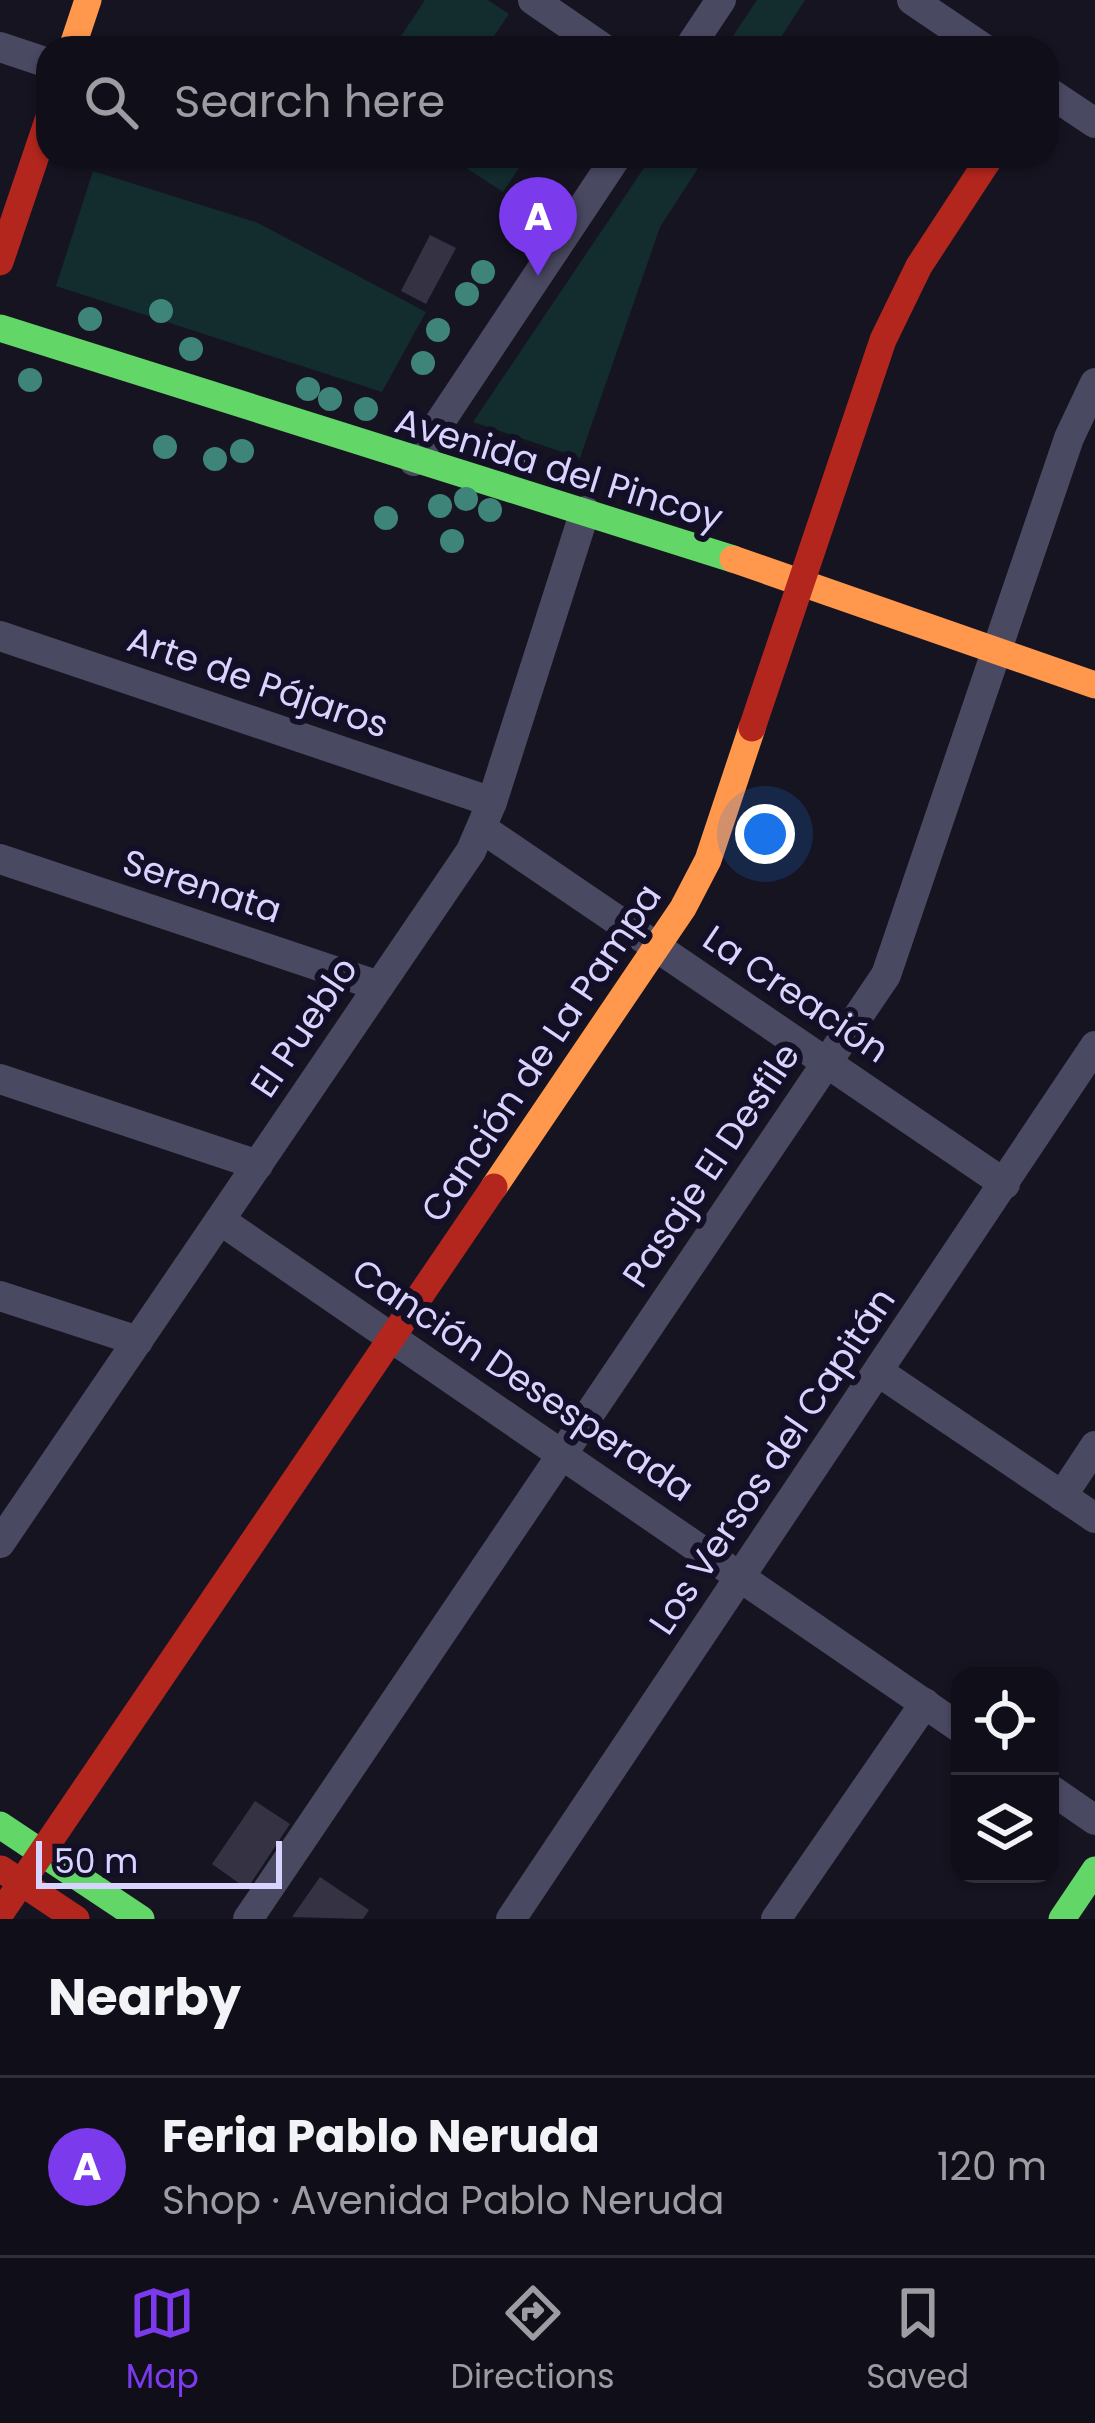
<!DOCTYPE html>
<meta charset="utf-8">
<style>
body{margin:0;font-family:Poppins,sans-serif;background:#191822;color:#f1f3f6}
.controls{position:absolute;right:36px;bottom:36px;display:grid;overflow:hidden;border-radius:24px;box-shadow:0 3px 9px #0004}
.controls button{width:108px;height:108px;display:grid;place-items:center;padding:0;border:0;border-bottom:3px solid #302f38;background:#100f19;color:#f1f3f6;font:60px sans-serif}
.scale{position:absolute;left:36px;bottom:30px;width:246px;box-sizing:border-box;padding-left:12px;border:6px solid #d9d4ff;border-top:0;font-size:33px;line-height:42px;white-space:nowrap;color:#d9d4ff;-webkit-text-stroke:9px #130f26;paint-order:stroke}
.you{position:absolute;left:765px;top:834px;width:42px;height:42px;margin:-30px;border:9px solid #fff;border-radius:50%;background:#1a73e8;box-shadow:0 0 0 18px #1a73e833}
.badge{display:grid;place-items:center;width:78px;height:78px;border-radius:50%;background:#7c3aed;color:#fff;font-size:39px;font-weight:700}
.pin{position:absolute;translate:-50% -99px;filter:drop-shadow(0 3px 6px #0008)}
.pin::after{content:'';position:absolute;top:63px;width:42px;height:36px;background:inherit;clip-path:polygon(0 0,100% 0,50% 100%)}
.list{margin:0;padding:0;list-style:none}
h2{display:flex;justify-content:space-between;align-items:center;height:156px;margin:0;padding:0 48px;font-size:51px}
h2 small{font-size:39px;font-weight:400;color:#9c9ca2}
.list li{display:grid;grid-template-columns:78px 1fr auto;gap:36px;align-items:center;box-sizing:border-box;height:180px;padding:0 48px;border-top:3px solid #302f38}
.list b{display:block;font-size:45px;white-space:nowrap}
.list p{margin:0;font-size:39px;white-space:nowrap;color:#9c9ca2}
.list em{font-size:39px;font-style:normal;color:#9c9ca2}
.icon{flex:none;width:66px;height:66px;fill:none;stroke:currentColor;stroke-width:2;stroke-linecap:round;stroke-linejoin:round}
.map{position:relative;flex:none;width:1095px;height:1919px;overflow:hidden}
.search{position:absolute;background:#100f19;box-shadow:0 3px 9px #0004;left:36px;right:36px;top:36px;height:132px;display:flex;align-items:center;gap:30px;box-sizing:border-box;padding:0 42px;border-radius:36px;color:#9c9ca2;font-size:45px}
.sheet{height:336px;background:#100f19}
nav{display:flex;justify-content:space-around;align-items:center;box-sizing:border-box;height:168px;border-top:3px solid #302f38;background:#100f19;font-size:33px;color:#9c9ca2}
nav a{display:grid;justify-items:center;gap:6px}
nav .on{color:#7c3aed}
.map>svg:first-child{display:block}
.green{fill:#132c2d}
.building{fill:#343243}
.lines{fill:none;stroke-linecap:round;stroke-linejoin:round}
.street{stroke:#4a4962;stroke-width:30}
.fast{stroke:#63d668;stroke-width:27}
.slow{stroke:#ff974d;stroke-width:27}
.jam{stroke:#b3261e;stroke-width:27}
.tree{fill:#3e8478}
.labels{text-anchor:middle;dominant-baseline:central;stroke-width:12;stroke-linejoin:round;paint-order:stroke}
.street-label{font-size:36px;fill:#d9d4ff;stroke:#130f26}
</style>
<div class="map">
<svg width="1095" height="1919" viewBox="0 0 1095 1919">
<rect width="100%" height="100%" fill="#161421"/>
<g class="green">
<path d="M425,0H488L509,14L486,48H393Z"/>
<path d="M757,0H805L774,48H725Z"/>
<path d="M448,156H527L503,192Z"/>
<path d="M652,156H706L660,227L580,458L473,422Z"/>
<path d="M93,171L258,223L426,312L382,392L56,286Z"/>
</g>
<g class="building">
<path d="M430,235L456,248L426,304L401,291Z"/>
<path d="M255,1801L290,1824L247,1889L212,1864Z"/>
<path d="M320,1877L369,1910L363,1919L292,1917Z"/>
</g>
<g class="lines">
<g class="street">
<path d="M533,0L603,48"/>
<path d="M912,0L983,48"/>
<path d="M0,47L48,63"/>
<path d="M689,48L721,0"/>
<path d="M1047,91L1095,123"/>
<path d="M414,461L617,156"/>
<path d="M0,636L492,802"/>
<path d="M483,829L1005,1184"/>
<path d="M0,859L379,986"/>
<path d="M0,1079L258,1165"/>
<path d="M220,1220L960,1728"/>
<path d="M0,1296L138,1341"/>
<path d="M879,1372L1095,1518"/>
<path d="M1062,1496L1095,1446"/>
<path d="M0,1543L471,851L492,802L585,511"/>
<path d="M1050,1789L1095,1820"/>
<path d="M248,1919L886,975L1069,438L1095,383"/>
<path d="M511,1919L1095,1046"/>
<path d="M776,1919L925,1703"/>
</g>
<g class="fast">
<path d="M0,328L733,559"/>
<path d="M0,1825L141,1919"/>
<path d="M1062,1919L1095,1870"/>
</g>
<g class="slow">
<path d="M72,48L88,0"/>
<path d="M733,559L1095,685"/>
<path d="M494,1187L683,908L708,860L752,728"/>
</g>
<g class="jam">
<path d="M0,262L48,120"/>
<path d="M752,728L883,340L919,266L991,156"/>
<path d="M1,1869L76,1919"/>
<path d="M0,1914L494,1187"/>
</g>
</g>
<g class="tree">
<circle cx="526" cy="210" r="12"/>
<circle cx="483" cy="272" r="12"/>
<circle cx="467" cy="294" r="12"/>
<circle cx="161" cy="311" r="12"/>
<circle cx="90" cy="319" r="12"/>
<circle cx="438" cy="330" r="12"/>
<circle cx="191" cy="349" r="12"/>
<circle cx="423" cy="363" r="12"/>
<circle cx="30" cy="380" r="12"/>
<circle cx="308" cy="389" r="12"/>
<circle cx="330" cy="399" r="12"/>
<circle cx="366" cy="409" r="12"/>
<circle cx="165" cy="447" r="12"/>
<circle cx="242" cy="451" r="12"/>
<circle cx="215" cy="459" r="12"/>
<circle cx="527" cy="465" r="12"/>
<circle cx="466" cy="499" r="12"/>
<circle cx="440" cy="506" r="12"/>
<circle cx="490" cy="510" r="12"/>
<circle cx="386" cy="518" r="12"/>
<circle cx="452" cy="541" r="12"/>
</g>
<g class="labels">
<g class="street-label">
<text transform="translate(559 469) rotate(17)">Avenida del Pincoy</text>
<text transform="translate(258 682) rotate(19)">Arte de Pájaros</text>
<text transform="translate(202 886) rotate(18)">Serenata</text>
<text transform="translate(796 994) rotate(34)">La Creación</text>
<text transform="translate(304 1027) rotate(-56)">El Pueblo</text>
<text transform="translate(541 1053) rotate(-56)">Canción de La Pampa</text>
<text transform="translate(711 1165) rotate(-56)">Pasaje El Desfile</text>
<text transform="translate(523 1380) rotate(34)">Canción Desesperada</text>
<text transform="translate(772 1461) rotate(-56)">Los Versos del Capitán</text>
</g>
</g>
</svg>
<div class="controls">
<button><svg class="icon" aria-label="locate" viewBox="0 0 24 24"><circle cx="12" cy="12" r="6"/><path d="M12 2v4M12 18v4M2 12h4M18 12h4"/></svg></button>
<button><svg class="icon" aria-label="layers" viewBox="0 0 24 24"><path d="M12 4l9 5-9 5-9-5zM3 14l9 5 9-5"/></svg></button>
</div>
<div class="scale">50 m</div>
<div class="you"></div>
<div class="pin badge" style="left:538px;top:276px">A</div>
<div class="search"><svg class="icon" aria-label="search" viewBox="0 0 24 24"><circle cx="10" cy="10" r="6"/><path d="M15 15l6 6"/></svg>Search here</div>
</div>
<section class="sheet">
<h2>Nearby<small></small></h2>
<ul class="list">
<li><span class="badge">A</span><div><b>Feria Pablo Neruda</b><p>Shop · Avenida Pablo Neruda</p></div><em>120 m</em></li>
</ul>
</section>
<nav>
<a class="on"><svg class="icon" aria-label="map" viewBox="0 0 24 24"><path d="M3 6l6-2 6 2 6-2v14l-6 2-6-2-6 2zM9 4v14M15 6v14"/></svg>Map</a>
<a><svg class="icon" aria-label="directions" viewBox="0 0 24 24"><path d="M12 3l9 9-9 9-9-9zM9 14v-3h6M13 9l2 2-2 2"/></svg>Directions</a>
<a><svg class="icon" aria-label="saved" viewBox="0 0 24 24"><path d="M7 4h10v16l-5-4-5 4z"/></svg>Saved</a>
</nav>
